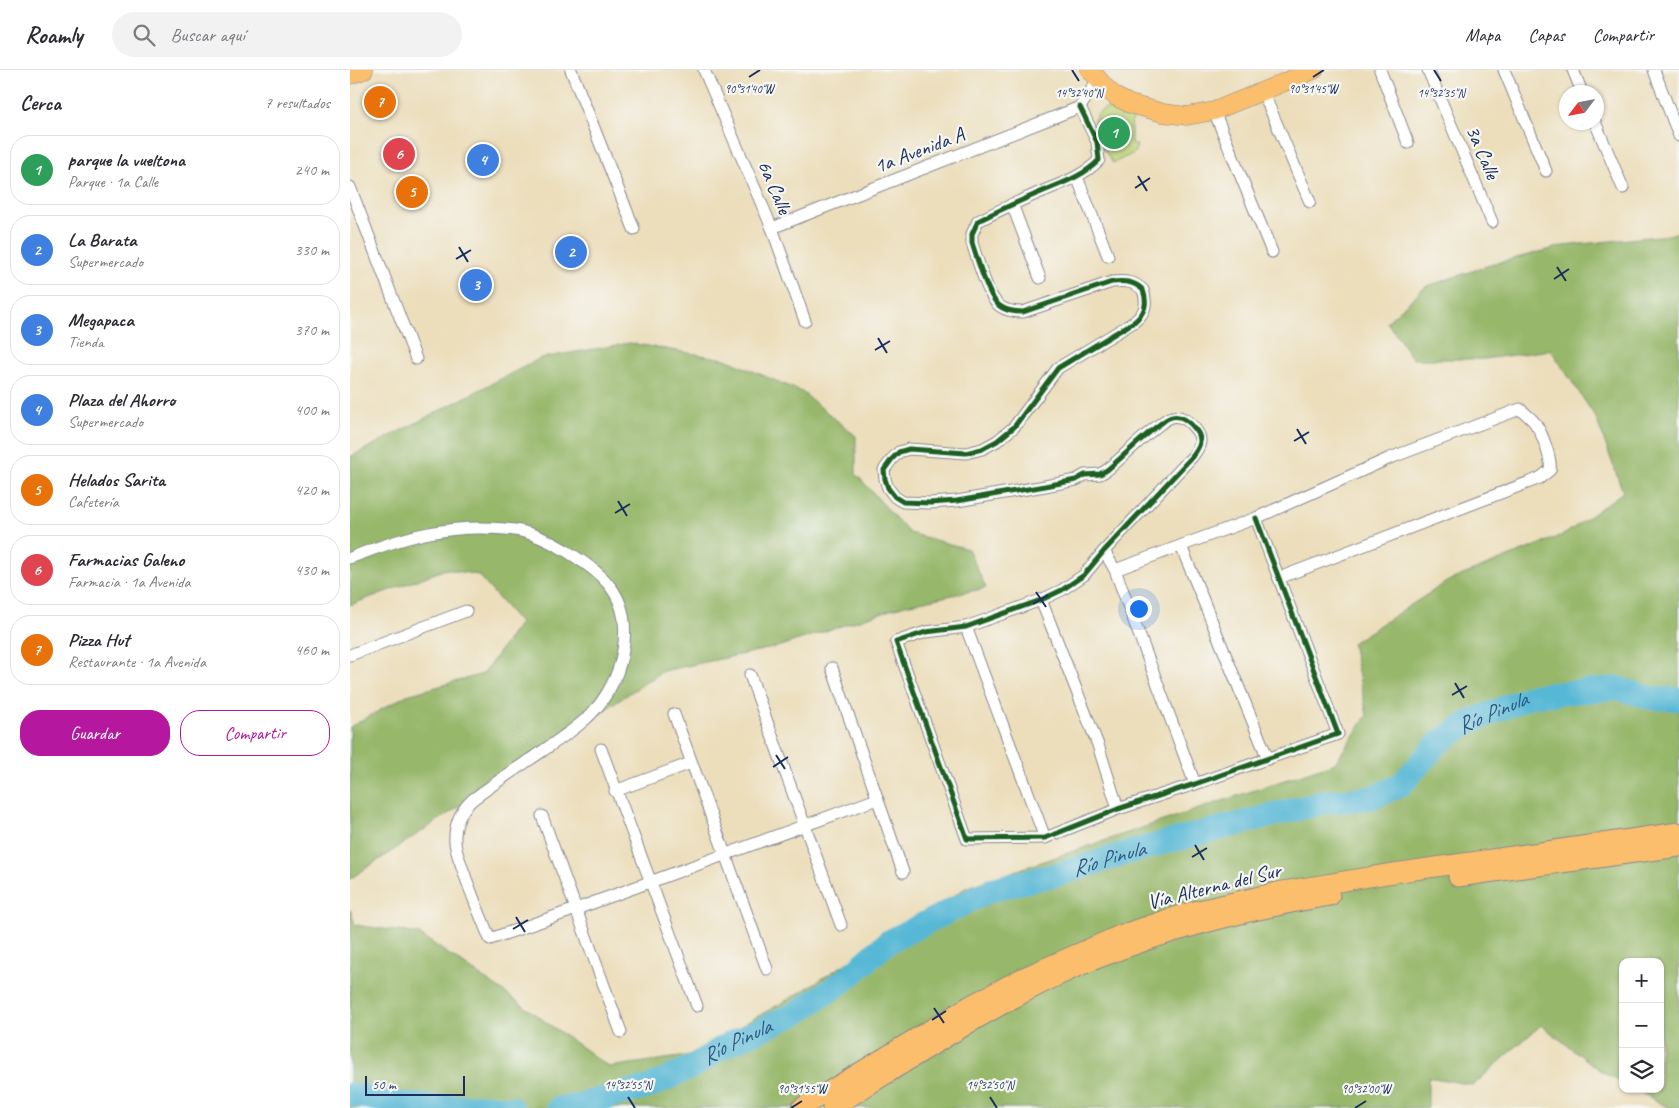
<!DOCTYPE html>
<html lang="es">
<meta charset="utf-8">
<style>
body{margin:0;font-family:Caveat,sans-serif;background:#f2f2f3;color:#2b2b33}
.controls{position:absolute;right:15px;bottom:15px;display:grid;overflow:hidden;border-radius:10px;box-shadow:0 1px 4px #0004}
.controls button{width:45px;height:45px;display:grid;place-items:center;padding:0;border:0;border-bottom:1px solid #e1e1e2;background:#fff;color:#2b2b33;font:25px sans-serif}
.compass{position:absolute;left:1209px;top:15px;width:45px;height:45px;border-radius:50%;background:#fff;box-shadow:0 1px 4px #0004;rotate:238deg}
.scale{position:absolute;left:15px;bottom:12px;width:100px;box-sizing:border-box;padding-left:5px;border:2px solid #1b2f5e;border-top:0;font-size:14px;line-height:18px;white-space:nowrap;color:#1b2f5e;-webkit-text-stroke:4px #f6f6f2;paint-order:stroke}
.you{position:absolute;left:788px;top:538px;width:18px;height:18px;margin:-12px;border:4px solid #fff;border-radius:50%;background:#1a73e8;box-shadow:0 0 0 8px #1a73e833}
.badge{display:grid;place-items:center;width:32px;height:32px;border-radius:50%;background:#b5179e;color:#fff;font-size:16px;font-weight:700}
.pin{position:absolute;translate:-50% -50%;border:2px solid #fff;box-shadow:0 1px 5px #0006}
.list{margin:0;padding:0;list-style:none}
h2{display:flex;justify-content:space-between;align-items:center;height:65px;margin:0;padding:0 20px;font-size:21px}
h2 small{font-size:16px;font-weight:400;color:#7c7c81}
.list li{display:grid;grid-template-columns:32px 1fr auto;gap:15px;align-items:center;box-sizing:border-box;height:70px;margin:0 10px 10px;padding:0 10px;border:1px solid #e1e1e2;border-radius:20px}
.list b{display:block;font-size:19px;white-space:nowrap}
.list p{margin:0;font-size:16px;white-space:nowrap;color:#7c7c81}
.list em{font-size:16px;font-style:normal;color:#7c7c81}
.actions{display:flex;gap:10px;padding:15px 20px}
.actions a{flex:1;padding:11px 0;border:1px solid #b5179e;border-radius:20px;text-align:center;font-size:18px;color:#b5179e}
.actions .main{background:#b5179e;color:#fff}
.icon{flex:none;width:28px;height:28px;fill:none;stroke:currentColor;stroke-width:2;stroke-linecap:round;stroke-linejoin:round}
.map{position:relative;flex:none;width:1329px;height:1038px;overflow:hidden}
header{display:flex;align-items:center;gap:30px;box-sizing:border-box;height:70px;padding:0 25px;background:#fff;border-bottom:1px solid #e1e1e2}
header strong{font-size:24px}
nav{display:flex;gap:28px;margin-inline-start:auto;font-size:18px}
.search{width:350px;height:45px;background:#f2f2f3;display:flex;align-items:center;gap:12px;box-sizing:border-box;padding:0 18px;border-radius:28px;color:#7c7c81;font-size:19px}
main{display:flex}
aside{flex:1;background:#fff}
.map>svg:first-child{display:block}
.green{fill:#bfd67b;stroke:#6d826c}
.forest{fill:#97b76b;stroke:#597364}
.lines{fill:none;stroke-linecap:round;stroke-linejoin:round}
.river{stroke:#57b8d5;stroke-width:24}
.minor-casing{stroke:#84868c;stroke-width:13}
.primary-casing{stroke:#84868c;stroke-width:19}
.trunk-casing{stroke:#84868c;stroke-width:21}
.minor{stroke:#fff;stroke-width:11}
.primary{stroke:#fabe6d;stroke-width:18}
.trunk{stroke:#fabe6d;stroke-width:19}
.cycleway-casing{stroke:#f6f6f2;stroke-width:8}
.cycleway{stroke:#1b5e20;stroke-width:5}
.ticks{fill:none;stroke:#1b2f5e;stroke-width:2}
.labels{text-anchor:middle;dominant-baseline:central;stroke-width:4.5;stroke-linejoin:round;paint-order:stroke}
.street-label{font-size:21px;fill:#1b2f5e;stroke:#f6f6f2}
.water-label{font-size:22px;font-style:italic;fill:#2d5882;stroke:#f6f6f2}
.ticks-label{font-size:12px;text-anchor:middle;fill:#1b2f5e;stroke:#f6f6f2;stroke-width:4.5;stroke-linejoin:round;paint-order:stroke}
</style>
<header>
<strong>Roamly</strong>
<div class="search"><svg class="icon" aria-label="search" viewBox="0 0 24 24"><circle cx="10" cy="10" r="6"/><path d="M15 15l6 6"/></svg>Buscar aquí</div>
<nav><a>Mapa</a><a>Capas</a><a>Compartir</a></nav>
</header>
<main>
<aside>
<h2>Cerca<small>7 resultados</small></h2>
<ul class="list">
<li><span class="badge" style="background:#2e9e5b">1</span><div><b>parque la vueltona</b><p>Parque · 1a Calle</p></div><em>240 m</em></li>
<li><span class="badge" style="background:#3f7fe0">2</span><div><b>La Barata</b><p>Supermercado</p></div><em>330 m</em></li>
<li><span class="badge" style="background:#3f7fe0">3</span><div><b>Megapaca</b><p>Tienda</p></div><em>370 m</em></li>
<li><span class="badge" style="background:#3f7fe0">4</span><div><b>Plaza del Ahorro</b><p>Supermercado</p></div><em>400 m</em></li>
<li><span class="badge" style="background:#e8710a">5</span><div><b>Helados Sarita</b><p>Cafetería</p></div><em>420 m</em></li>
<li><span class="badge" style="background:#e0444e">6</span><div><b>Farmacias Galeno</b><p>Farmacia · 1a Avenida</p></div><em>430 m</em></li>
<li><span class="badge" style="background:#e8710a">7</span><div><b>Pizza Hut</b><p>Restaurante · 1a Avenida</p></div><em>460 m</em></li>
</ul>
<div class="actions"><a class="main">Guardar</a><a>Compartir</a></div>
</aside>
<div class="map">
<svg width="1329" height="1038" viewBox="0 0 1329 1038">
<rect width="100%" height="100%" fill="#f6f6f2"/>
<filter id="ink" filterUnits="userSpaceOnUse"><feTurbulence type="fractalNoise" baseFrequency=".02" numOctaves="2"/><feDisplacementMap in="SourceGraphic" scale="10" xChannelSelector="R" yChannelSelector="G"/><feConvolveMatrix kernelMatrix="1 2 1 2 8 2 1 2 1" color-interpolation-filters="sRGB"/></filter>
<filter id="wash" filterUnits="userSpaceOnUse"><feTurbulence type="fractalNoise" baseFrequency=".0096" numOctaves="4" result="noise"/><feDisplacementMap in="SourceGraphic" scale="20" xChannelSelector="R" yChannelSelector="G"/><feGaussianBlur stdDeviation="1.12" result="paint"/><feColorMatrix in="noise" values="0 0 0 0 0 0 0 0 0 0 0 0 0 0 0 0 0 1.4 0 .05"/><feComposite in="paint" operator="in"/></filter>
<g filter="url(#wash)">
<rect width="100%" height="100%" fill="#ecdebb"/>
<path class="green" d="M754,39C765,39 775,41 786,45L781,53V73L783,75H787L784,83L763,93L753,78L744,52L747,44Z"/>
<g class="forest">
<path d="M1329,162V1038H1319L1285,1019H1310V892H1273V1013L1251,1001L1191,955L1123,1015L1078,1007V1038H0V839L5,855L69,864L154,922L259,997L337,986L446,925L617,817L985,693L1017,645L1002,573L1098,511L1215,464L1273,422L1246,348L1201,280L1134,289H1063L1037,252L1075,217L1143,194L1213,176L1318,165Z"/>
<path d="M280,273L375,289L452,322L506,366V404L559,463L618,479L636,518L555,535L427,577L313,601L0,809V657L57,625L133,604L170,553L128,505L96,499L0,535V387L191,288Z"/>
</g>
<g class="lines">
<g class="river">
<path d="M0,1024L45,1033L81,1037L136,1036L162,1038"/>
<path id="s1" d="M209,1038L221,1037L273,1023L299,1017L342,997L375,976L447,943L495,910L538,872L643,819L713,803L766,786L824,770L975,732L1021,728L1051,715L1088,673L1116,654L1181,626L1267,618L1301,628L1329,629"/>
</g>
</g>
</g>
<g filter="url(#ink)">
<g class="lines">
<defs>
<g id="minor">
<path d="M221,0L284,159"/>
<path d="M354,0L422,158L455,251"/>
<path d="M1030,0L1058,73"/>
<path d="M1078,0L1142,152"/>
<path d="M1154,0L1196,101"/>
<path d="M1223,0L1232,22"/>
<path d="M1304,0L1329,66"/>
<path d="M913,22L960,132"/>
<path d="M730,37L747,72L749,90C732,108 706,115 684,125C665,133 646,142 628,151L622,164V173C627,188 636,220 645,231C651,240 663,242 673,242L762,212C775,211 784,211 793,220C798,234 795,243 784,252L708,298L664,357L647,371L632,379L616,383L559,379L549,382L542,389L534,400L535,409L538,418L545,427L553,432L580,433L607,431L695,416L726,410L735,405L750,404L757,400C775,385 791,368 810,354C813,352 816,349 819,348C830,343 840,352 846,360C854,370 849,378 842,387L754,481L734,505L712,520L691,530L616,557L576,562L546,572L617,769L695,768L768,739L845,714L988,664L906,448"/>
<path d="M730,37L748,10"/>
<path d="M864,41L922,182"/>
<path d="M1245,52L1273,118"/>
<path d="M727,107L758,186"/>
<path d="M0,117L66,289"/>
<path d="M662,134L690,208"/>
<path d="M422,158L730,37"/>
<path d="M831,476L918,689"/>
<path d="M754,481L765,500L845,714"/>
<path d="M0,488C53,467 96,454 155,459C178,460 198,470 218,482C232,491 249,502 259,515C285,546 275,597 254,628C239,651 215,665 194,680C170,696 146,712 122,730C111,740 104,755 105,771C105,780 109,788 112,797C120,821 130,845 140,869L226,839L527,729"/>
<path d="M765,500L906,448L1040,388L1170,339C1175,343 1181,348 1185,353C1192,363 1202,389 1200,400L1190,408L929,508"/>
<path d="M691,530L748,675L768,739"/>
<path d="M616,557L695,768"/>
<path d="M0,585L116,541"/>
<path d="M482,598L553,802"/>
<path d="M400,605L491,855"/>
<path d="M324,644L417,899"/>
<path d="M251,679L347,936"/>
<path d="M265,721L341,693"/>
<path d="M192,746L271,962"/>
</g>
<g id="primary">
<path d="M740,0L756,18L766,27L780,34L813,43L837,46L864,41L964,0"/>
<path d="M0,5L14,0"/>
</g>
<g id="trunk">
<path d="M1108,807L1329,777"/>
<path d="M451,1038L619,936L674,907L770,865L840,842L927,822L1037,804L1329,762"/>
<path d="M482,1038C561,989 640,936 725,898C807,862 892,841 980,826"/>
</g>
</defs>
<use href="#minor" class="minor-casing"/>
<use href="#primary" class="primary-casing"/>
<use href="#trunk" class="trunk-casing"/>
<use href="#minor" class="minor"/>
<use href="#primary" class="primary"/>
<use href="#trunk" class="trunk"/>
<defs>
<path id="cycleway" d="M730,37L747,72L749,90C732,108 706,115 684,125C665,133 646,142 628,151L622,164V173C627,188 636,220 645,231C651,240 663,242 673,242L762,212C775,211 784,211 793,220C798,234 795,243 784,252L708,298L664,357L647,371L632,379L616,383L559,379L549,382L542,389L534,400L535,409L538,418L545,427L553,432L580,433L607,431L695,416L726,410L735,405L750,404L757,400C775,385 791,368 810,354C813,352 816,349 819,348C830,343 840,352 846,360C854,370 849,378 842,387L754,481L734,505L712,520L691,530L616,557L576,562L546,572L617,769L695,768L768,739L845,714L988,664L906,448"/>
</defs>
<use href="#cycleway" class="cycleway-casing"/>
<use href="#cycleway" class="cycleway"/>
</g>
</g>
<path class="ticks" d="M722,0L729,11M1084,0L1091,11M399,7L410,0M963,7L974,0M788,106L797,121M785,118L800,108M109,177L118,192M106,189L121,180M1207,197L1216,211M1204,209L1219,199M528,268L537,283M525,280L540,271M947,359L956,374M944,371L959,362M268,431L277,446M265,443L280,434M686,522L696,537M683,534L698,525M1105,613L1114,628M1102,625L1117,616M426,685L435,699M423,697L438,687M845,775L854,790M842,787L857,778M166,847L175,862M163,859L178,850M584,938L594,953M582,950L596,941M278,1027L285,1038M640,1027L647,1038M441,1038L452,1031M1005,1038L1016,1031"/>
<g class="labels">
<g class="street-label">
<text transform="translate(569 80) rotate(-21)">1a Avenida A</text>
<text transform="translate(1133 82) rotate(67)">3a Calle</text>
<text transform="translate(425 117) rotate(67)">6a Calle</text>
<text transform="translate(864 816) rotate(-14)">Vía Alterna del Sur</text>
</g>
<g class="water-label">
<text stroke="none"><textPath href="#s1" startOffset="1032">Río Pinula</textPath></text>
<text stroke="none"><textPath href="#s1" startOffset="611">Río Pinula</textPath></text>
<text stroke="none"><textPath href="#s1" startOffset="191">Río Pinula</textPath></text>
</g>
</g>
<g class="ticks-label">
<text x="399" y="23">90°31'40"W</text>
<text x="963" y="23">90°31'45"W</text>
<text x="1091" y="27">14°32'35"N</text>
<text x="729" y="27">14°32'40"N</text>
<text x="278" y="1019">14°32'55"N</text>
<text x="640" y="1019">14°32'50"N</text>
<text x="452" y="1023">90°31'55"W</text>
<text x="1016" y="1023">90°32'00"W</text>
</g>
</svg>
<div class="controls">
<button>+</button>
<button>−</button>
<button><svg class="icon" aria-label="layers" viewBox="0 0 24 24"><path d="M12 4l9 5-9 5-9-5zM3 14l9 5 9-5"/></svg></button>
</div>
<svg class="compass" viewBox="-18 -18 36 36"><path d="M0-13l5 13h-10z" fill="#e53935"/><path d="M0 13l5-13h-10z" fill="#7c7c81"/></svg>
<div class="scale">50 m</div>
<div class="you"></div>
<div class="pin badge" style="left:764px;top:63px;background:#2e9e5b">1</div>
<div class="pin badge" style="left:221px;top:182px;background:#3f7fe0">2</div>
<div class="pin badge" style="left:126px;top:215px;background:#3f7fe0">3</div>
<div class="pin badge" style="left:133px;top:90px;background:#3f7fe0">4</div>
<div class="pin badge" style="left:62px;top:122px;background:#e8710a">5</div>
<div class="pin badge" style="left:49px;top:84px;background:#e0444e">6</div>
<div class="pin badge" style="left:30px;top:32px;background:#e8710a">7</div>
</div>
</main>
